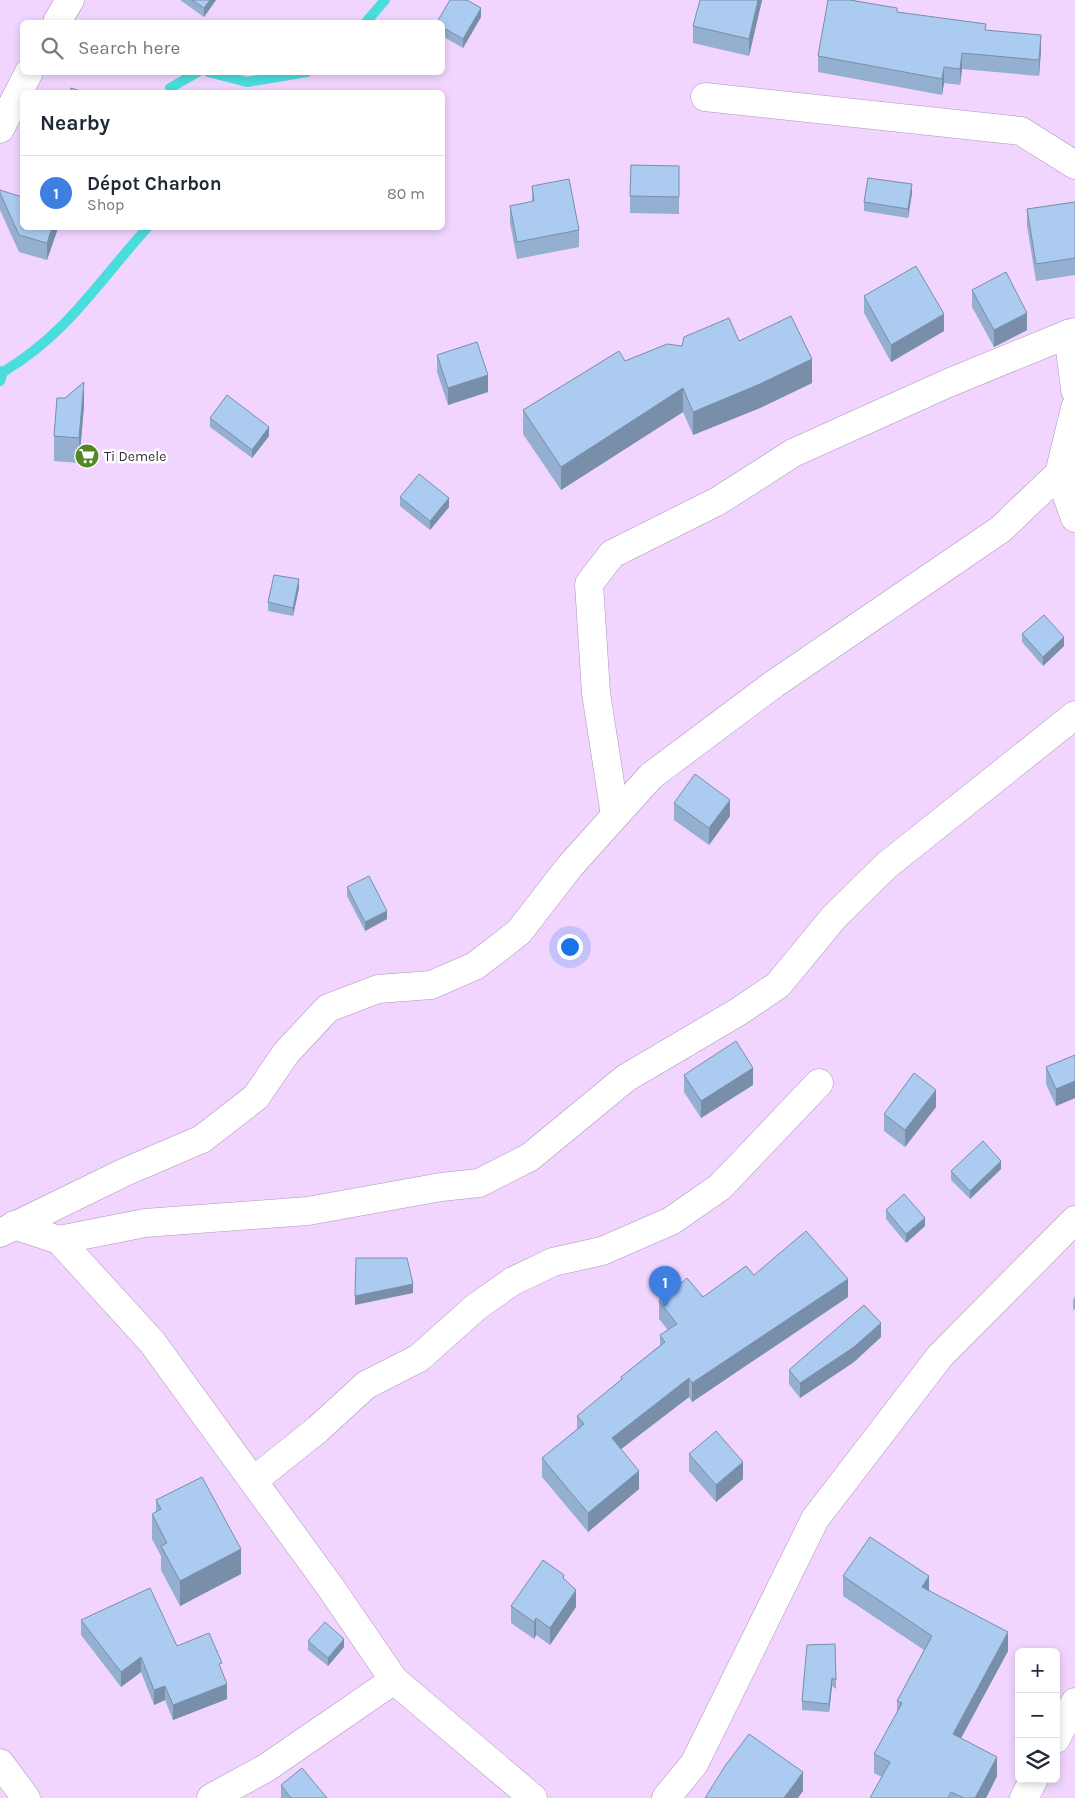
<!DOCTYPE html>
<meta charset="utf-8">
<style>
body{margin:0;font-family:Karla,sans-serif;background:#f6f6f7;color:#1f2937}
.controls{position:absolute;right:15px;bottom:15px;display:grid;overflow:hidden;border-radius:8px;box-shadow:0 2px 8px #0003}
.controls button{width:45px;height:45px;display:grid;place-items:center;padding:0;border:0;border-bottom:1px solid #e0e1e3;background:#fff;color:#1f2937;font:25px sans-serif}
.you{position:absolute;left:569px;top:946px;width:18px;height:18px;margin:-12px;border:4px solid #fff;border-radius:50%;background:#1a73e8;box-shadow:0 0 0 8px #1a73e833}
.badge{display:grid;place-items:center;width:32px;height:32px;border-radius:50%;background:#111827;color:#fff;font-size:16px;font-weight:700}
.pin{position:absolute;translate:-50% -41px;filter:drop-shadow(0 1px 2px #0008)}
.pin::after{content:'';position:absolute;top:26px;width:18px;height:15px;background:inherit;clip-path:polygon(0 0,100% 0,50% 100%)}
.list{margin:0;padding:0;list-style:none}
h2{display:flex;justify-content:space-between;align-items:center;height:65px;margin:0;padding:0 20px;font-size:21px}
h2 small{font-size:16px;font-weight:400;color:#747a83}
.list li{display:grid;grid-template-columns:32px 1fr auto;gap:15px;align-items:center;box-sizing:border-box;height:75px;padding:0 20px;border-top:1px solid #e0e1e3}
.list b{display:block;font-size:19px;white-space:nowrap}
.list p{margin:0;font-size:16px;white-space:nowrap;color:#747a83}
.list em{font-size:16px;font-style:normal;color:#747a83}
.icon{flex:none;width:28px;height:28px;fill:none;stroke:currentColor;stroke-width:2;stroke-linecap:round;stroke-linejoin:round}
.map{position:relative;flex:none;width:1075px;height:1798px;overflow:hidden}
.search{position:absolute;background:#fff;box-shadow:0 2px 8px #0003;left:20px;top:20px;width:425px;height:55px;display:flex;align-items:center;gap:12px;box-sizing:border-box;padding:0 18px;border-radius:8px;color:#747a83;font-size:19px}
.panel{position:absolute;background:#fff;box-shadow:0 2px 8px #0003;left:20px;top:90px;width:425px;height:140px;border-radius:8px}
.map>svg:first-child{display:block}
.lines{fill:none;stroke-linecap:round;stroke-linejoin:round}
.stream{stroke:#49dddc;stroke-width:10}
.street-casing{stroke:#ae95bc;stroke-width:29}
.street{stroke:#fff;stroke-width:28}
.wall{fill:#94afcf}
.shaded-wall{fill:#788ea9}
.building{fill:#accbf1;stroke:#788ea9}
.labels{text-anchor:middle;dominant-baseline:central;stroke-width:5;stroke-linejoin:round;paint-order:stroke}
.poi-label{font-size:14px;fill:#362b3c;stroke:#fff;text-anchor:start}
</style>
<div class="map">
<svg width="1075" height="1798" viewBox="0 0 1075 1798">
<rect width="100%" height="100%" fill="#f1d5ff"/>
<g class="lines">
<g class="stream">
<path d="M366,22L385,0"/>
<path d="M208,72L247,82L307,72"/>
<path d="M173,92L170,88L198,72"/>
<path d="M0,371L3,372L0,381"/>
<path d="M3,372C68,333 98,282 147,228"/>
</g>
<defs>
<g id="street">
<path d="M57,22L70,0"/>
<path d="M705,97L1021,131L1075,165"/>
<path d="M0,129L29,72"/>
<path d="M1075,332L1068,334L1075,390"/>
<path d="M1075,408L1059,474L1075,518"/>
<path d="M615,815L596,693L589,584L612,554L718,501L793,453L946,384L1068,334"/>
<path d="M14,1225L59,1240L152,1342L331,1588L394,1680L533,1798"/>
<path d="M0,1233L125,1172L202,1139L256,1097L286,1053L328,1008L378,989L431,985L475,966L519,932L570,866L651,776L774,684L1001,529L1075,458"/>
<path d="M59,1240L145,1223L308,1211L441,1187L479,1183L530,1157L626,1078L738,1012L778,985L834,917L887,865L1075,715"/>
<path d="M253,1481L318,1429L366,1385L419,1358L476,1307L513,1281L553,1262L602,1251L671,1221L720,1187L819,1083"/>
<path d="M1056,1739L1075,1702"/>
<path d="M0,1763L26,1798"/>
<path d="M211,1798L266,1768L394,1680"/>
<path d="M666,1798L694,1764L815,1519L940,1356L1075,1220"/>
<path d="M1024,1798L1034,1779"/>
</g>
</defs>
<use href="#street" class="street-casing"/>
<use href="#street" class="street"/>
</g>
<g class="wall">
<path d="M180,0H216L204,17Z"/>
<path d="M762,0L749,56L693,43V26Z"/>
<path d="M897,13L986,30L1041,51L1039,76L962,69L960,85L944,83L942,95L818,72V56Z"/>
<path d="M481,17L463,48L442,36V22Z"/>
<path d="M679,182V214L630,213V196Z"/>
<path d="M532,186L579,230V247L517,259L510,223V206L532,202Z"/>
<path d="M0,190L58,228L47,260L19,252L0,210Z"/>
<path d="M912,193L908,218L864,211V202Z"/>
<path d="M1075,202V275L1036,281L1027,226V209Z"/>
<path d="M972,290L1027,330L994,347L972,307Z"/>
<path d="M864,296L944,331L891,362L864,313Z"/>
<path d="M739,341L812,383L760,408L693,435L683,412L561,490L523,434V410L682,346Z"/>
<path d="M437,355L488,392L448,405L437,372Z"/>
<path d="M65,398L84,406L79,463L54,461V436Z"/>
<path d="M210,418L269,436L252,458L210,427Z"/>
<path d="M400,497L449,507L430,530L400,506Z"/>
<path d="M299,588L293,616L268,611V602Z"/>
<path d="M1022,634L1064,646L1043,666L1022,642Z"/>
<path d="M674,803L730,816L709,845L674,820Z"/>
<path d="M347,887L387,919L365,931L347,896Z"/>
<path d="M1075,1055V1098L1056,1106L1046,1084V1067Z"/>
<path d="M684,1075L753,1085L701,1118L684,1092Z"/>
<path d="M936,1107L905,1147L884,1131V1114Z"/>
<path d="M1001,1169L970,1199L951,1180V1171Z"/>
<path d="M886,1210L925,1226L906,1243L886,1219Z"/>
<path d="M754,1275L848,1297L692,1402L689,1397L621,1449L639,1489L588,1532L542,1477V1458L577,1429V1416L621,1380V1377L660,1345V1335L668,1330L659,1319V1301L703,1297Z"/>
<path d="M1075,1296V1310L1073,1309V1300Z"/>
<path d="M881,1337L854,1362L800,1398L789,1384V1370Z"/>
<path d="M689,1454L743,1479L716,1502L689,1471Z"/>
<path d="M156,1500L241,1574L180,1606L161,1570V1556L152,1539V1514L156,1512Z"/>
<path d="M843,1576L929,1590L1008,1651L961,1738L997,1776L986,1798H870L882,1777L874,1773V1754L897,1712V1701L924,1650L843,1596Z"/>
<path d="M564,1579L576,1607L550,1645L536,1635L534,1639L511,1623V1606Z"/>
<path d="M81,1620L177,1646L222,1670L227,1699L173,1720L165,1700L154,1705L141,1672L121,1687L81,1635Z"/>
<path d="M308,1641L344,1647L328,1666L308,1650Z"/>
<path d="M807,1645L836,1680V1689L832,1686L829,1712L802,1710V1701Z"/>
<path d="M281,1785L327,1798H281Z"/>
</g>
<g class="shaded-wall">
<path d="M210,0H216L204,17V8Z"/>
<path d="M758,0H762L749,56V39Z"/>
<path d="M481,8V17L463,48V39Z"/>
<path d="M1041,35V51L1039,76V60Z"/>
<path d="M962,53V69L960,85V69Z"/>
<path d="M944,67V83L942,95V79Z"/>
<path d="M912,184V193L908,218V209Z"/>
<path d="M52,228H58L47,260V243Z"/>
<path d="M1027,313V330L994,347V330Z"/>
<path d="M944,314V331L891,362V345Z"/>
<path d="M812,359V383L760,408L693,435V412Z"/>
<path d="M488,375V392L448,405V388Z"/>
<path d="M84,382V406L79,463V438Z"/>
<path d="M683,388V412L561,490V467Z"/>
<path d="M269,427V436L252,458V450Z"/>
<path d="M449,498V507L430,530V521Z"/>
<path d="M299,579V588L293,616V608Z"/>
<path d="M1064,637V646L1043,666V657Z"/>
<path d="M730,800V816L709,845V828Z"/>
<path d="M387,911V919L365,931V922Z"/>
<path d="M753,1068V1085L701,1118V1101Z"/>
<path d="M1075,1081V1098L1056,1106V1089Z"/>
<path d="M936,1090V1107L905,1147V1130Z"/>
<path d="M1001,1161V1169L970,1199V1191Z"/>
<path d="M925,1218V1226L906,1243V1234Z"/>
<path d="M848,1279V1297L692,1402V1383Z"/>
<path d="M413,1284V1293L355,1305V1296Z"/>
<path d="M881,1323V1337L854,1362L800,1398V1383Z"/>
<path d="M689,1378V1397L612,1456V1438Z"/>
<path d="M743,1462V1479L716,1502V1485Z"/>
<path d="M639,1471V1489L588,1532V1513Z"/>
<path d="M241,1549V1574L180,1606V1581Z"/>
<path d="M929,1576V1596L922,1587Z"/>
<path d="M576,1590V1607L550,1645V1628Z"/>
<path d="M536,1618V1635L534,1639V1622Z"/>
<path d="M1008,1632V1651L953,1753V1734Z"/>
<path d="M344,1639V1647L328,1666V1658Z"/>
<path d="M141,1657V1672L121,1687V1672Z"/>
<path d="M832,1678V1686L829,1712V1704Z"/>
<path d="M227,1684V1699L173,1720V1705Z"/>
<path d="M165,1686V1700L154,1705V1690Z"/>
<path d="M997,1757V1776L986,1798H975Z"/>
<path d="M803,1772V1791L798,1798H784Z"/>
</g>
<g class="building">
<path d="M192,0H210L204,8Z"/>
<path d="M450,0H467L481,8L463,39L442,27V22H437Z"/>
<path d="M700,0H758L749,39L693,26Z"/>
<path d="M828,0H850L897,8V12L986,24L985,30L1041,35L1039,60L962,53L960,69L944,67L942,79L818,56Z"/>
<path d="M71,88L84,92H70Z"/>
<path d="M631,165L679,166V197L630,196Z"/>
<path d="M868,178L912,184L908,209L864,202Z"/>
<path d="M569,179L579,230L517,242L510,206L534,201L532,186Z"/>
<path d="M0,190L22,197V228H52L47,243L19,235L0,193Z"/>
<path d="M1075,202V258L1036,264L1027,209Z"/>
<path d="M916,266L944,314L891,345L864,296Z"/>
<path d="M1006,272L1027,313L994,330L972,290Z"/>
<path d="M791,316L812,359L760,384L693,412L683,388L561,467L523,410L619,351L625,361L667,344L682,346L684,337L729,318L739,341Z"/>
<path d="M477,342L488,375L448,388L437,355Z"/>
<path d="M84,382L79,438L54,436L57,398H65Z"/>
<path d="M227,395L269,427L252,450L210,418Z"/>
<path d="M419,474L449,498L430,521L400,497Z"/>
<path d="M274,575L299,579L293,608L268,602Z"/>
<path d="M1044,615L1064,637L1043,657L1022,634Z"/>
<path d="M695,774L730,800L709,828L674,803Z"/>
<path d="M369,876L387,911L365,922L347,887Z"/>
<path d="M736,1041L753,1068L701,1101L684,1075Z"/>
<path d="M1075,1055V1081L1056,1089L1046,1067Z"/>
<path d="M914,1073L936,1090L905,1130L884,1114Z"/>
<path d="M983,1141L1001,1161L970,1191L951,1171Z"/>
<path d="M904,1194L925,1218L906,1234L886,1210Z"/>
<path d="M806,1231L848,1279L692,1383L689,1378L612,1438L639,1471L588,1513L542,1458L584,1424L577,1416L622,1379L621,1377L665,1342L660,1335L677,1324L659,1301L687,1278L703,1297L746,1266L754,1275Z"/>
<path d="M356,1258H407L413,1284L355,1296Z"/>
<path d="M864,1305L881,1323L854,1347L800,1383L789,1370Z"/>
<path d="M716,1431L743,1462L716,1485L689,1454Z"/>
<path d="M202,1477L241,1549L180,1581L161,1546L167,1543L152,1514L161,1509L156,1500Z"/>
<path d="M870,1537L929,1576L922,1587L1008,1632L953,1734L997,1757L975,1798H964L951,1792L948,1798H870L890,1762L874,1754L902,1703L897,1701L932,1636L843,1576Z"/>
<path d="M543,1560L564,1575L563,1578L576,1590L550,1628L536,1618L534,1622L511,1606Z"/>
<path d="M150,1588L177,1646L209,1633L222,1663L219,1664L227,1684L173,1705L165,1686L154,1690L141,1657L121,1672L81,1620Z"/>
<path d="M325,1622L344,1639L328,1658L308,1641Z"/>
<path d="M835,1644L836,1680L832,1678L829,1704L802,1701L807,1645Z"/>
<path d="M749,1734L803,1772L784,1798H705L725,1766Z"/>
<path d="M302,1768L327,1798H291L281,1785Z"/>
</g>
<defs>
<symbol id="supermarket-disc" viewBox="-11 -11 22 22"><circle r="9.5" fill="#518823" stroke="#fff"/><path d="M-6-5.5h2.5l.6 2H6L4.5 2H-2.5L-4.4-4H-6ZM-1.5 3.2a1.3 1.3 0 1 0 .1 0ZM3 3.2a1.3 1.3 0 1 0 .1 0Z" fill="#fff"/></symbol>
</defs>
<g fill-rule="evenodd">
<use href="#supermarket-disc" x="73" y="442" width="28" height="28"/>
</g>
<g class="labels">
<g class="poi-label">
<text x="104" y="456">Ti Demele</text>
</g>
</g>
</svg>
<div class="controls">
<button>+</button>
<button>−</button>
<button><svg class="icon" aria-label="layers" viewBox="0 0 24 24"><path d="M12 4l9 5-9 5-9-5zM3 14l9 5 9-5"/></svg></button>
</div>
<div class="you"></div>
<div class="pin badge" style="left:665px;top:1307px;background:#3f7fe0">1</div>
<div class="search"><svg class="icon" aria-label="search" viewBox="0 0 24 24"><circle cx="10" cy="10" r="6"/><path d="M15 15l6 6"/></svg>Search here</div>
<section class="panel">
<h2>Nearby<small></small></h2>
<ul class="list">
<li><span class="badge" style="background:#3f7fe0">1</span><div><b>Dépot Charbon</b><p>Shop</p></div><em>80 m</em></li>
</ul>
</section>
</div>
